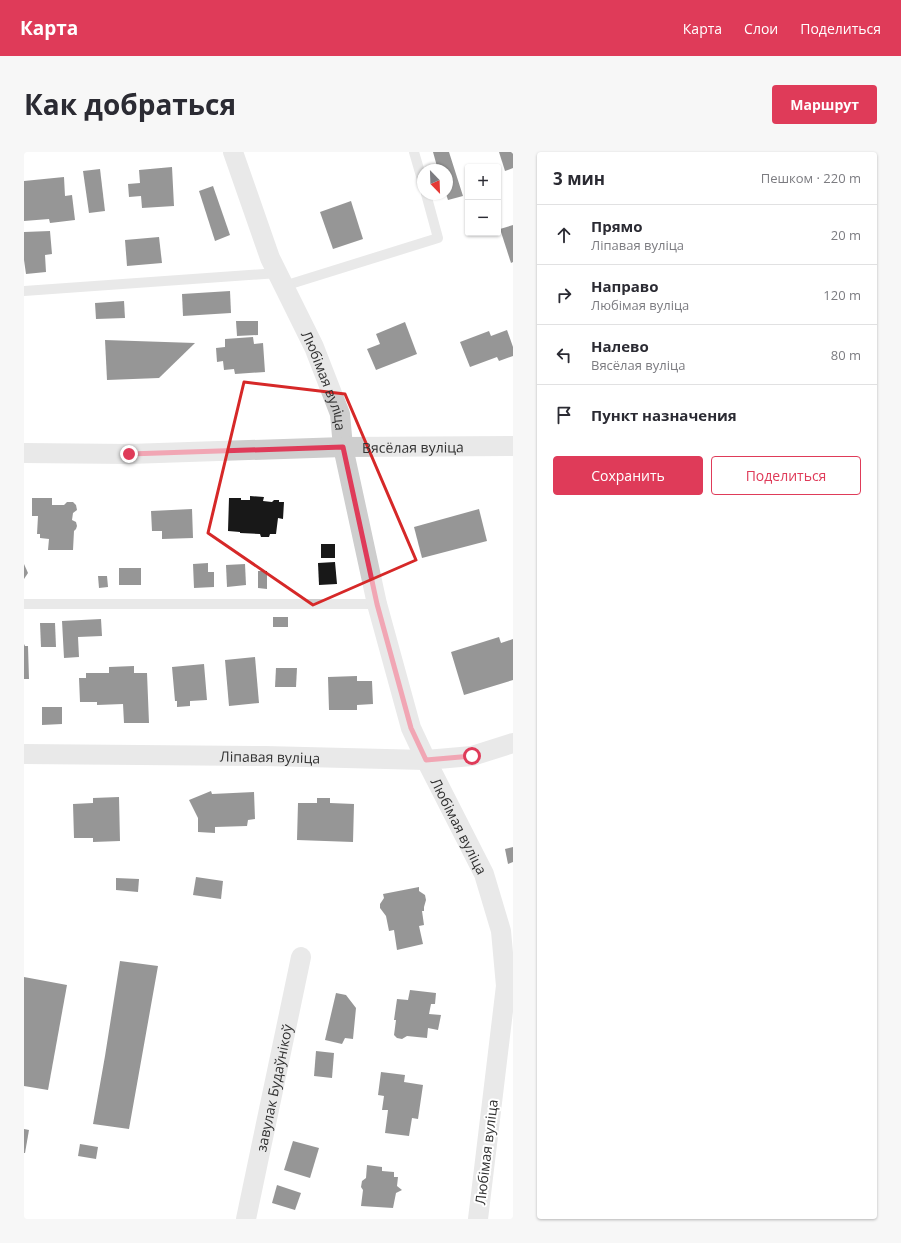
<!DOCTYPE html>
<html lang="ru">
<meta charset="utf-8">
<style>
body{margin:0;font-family:"Open Sans",sans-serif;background:#f7f7f7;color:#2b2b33}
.controls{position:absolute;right:12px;top:12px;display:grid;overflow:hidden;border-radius:4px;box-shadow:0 1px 3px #0004}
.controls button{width:36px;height:36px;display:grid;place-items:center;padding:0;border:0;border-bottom:1px solid #e1e1e2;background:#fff;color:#2b2b33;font:20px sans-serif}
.compass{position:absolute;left:393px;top:12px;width:36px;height:36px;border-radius:50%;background:#fff;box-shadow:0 1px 3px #0004;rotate:157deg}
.stop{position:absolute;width:12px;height:12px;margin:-9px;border:3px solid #df3b59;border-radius:50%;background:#fff}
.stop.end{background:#df3b59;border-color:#fff;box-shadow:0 1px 4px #0008}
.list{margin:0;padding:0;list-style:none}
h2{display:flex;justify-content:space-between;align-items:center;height:52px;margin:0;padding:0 16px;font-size:17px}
h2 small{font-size:13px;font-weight:400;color:#7c7c81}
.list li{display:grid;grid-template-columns:26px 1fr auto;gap:12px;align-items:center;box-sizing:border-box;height:60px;padding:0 16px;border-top:1px solid #e1e1e2}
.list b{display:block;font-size:15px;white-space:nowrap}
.list p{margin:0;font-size:13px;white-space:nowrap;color:#7c7c81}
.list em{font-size:13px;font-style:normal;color:#7c7c81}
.actions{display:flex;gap:8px;padding:12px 16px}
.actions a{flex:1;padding:9px 0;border:1px solid #df3b59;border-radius:4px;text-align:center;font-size:14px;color:#df3b59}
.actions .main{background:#df3b59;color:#fff}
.icon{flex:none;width:22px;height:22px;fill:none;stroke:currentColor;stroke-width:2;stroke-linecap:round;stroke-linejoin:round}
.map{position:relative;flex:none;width:489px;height:1067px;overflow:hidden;border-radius:4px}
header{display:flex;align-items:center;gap:24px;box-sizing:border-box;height:56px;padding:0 20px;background:#df3b59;color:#fff}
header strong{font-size:19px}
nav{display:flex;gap:22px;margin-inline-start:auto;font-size:14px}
.intro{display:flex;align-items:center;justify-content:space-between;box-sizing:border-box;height:96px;padding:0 24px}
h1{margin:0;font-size:28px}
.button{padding:10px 18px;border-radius:4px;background:#df3b59;color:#fff;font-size:14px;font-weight:700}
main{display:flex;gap:24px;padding:0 24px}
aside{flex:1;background:#fff;border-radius:4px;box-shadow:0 1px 3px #0004}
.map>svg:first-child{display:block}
.building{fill:#181818}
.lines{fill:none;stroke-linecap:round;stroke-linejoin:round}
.service{stroke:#cecece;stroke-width:10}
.minor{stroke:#cecece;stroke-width:20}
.route{stroke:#df3b59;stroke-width:5}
.marked{fill:none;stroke:#d62828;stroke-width:3;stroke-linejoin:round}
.labels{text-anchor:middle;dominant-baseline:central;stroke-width:4;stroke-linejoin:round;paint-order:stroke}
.street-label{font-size:14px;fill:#313131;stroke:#fff}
</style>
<header>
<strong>Карта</strong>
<nav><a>Карта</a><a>Слои</a><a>Поделиться</a></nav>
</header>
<div class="intro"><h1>Как добраться</h1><a class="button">Маршрут</a></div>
<main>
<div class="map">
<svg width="489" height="1067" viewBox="0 0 489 1067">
<rect width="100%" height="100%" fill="#fff"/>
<g class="building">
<path d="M409,0H425L439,44L424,48L422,42H423V18H414Z"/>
<path d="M475,0H489V16L481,19Z"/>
<path d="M148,15L150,54L118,56L117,44L105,45L104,32L116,31L115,18Z"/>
<path d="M76,17L81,59L65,61L59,19Z"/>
<path d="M40,25L41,44L48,43L51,68L26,71L25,67L0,69V29Z"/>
<path d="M189,34L206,83L191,89L175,39Z"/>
<path d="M327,49L339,87L309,97L296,60Z"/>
<path d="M489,73V110L487,111L476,77Z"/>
<path d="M26,79L28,102L21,103L22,120L2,122L0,108V80Z"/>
<path d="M135,85L138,111L103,114L101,88Z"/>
<path d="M206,139L207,161L159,164L158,142Z"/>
<path d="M100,149L101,166L72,167L71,151Z"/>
<path d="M212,169H234V183L213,184Z"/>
<path d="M381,170L393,202L352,218L343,197L356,192L352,182Z"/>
<path d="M483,178L489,195V204L475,209L473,205L446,215L436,190L465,179L467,184Z"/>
<path d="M229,185L230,192L239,191L241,220L211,222L210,217L200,218L199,209L193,210L192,196L201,195V187Z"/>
<path d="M81,188L171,191L135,226L83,228Z"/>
<path d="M226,344L240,345L239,349L248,350L250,348H255V350H260L259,367L254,366L252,382H246L245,385H237L236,382L216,381V380L204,379L205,346H217V348H226Z"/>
<path d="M8,346H28V353H40L43,350H49L52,353L53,358L49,361L48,368L52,370L53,374L52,377L50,379L49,398H24L25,387L16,386V382H13L14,364H8Z"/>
<path d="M168,357L169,386L138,387V379H128L127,359Z"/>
<path d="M455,357L463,389L398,406L390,375Z"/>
<rect x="297" y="392" width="14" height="14"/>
<path d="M311,410L313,432L295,433L294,411Z"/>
<path d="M184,411V420H190V435L170,436L169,412Z"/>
<path d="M0,412L4,421L0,427Z"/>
<path d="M221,412L222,433L203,435L202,413Z"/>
<rect x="95" y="416" width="22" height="17"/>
<path d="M234,419H243V437L234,436Z"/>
<path d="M74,424H83L84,435L75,436Z"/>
<rect x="249" y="465" width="15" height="10"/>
<path d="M77,467L78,484L54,485L55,505L40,506L38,469Z"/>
<path d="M16,471H31L32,495H17Z"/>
<path d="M475,485L477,491L489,487V528L440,543L427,500Z"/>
<path d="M0,492L1,494H4L5,527H0Z"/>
<path d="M231,505L235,551L205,554L201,508Z"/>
<path d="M180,512L183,548L166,549V554L153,555V549H151L148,515Z"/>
<path d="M110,514V521H123L125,571H100L99,552L73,553V550H56L55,526H62V521H85V515Z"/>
<path d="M252,516H273L272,535H251Z"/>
<path d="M333,524V529H348L349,552L333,553V558H305L304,525Z"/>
<path d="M18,555H38V572L18,573Z"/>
<path d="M187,639L188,642L230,640L231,667L224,668L223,674L191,675V681L174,680V666L165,648Z"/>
<path d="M95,645L96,689L69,690V686H50L49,652L69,651V646Z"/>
<path d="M293,646H306V651L330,652L329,690L273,688L274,651H293Z"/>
<path d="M489,695V710L484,712L481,697Z"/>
<path d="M172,725L199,729L197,747L169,743Z"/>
<path d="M92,726L115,727L114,740L92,738Z"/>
<path d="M395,735V739L401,743L402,748L400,755V759H398L400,773L395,774L399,792L373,798L370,778L365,779L362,764L356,756V752L360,746L359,742Z"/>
<path d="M96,809L134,814L105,977L69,972L81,904Z"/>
<path d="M0,825L43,833L24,938L0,934Z"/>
<path d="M386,838L412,841L411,852H407L405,862L417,863L414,878L404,876L403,886L383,884L378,887L373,886L370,883L372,868H370L373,847L384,848Z"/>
<path d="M312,841L322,843L332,856L329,887L321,886L318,892L301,888Z"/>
<path d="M292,899L310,901L308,926L290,924Z"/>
<path d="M357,920L381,923L380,930L399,933L394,967L388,966L385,984L361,981L364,958H358L360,944L354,943Z"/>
<path d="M0,977L5,978L1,1001H0Z"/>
<path d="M269,989L295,996L286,1026L260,1018Z"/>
<path d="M56,992L74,995L72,1007L54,1004Z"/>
<path d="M343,1013L358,1015V1019L370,1020V1025H374L373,1034L378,1038L372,1041L369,1056L337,1054L339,1038L337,1035L338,1029L342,1026Z"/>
<path d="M253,1033L277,1041L271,1058L248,1051Z"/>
</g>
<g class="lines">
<g class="service">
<path d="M390,0L399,31"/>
<path d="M260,134L414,86L402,42"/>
<path d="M0,139L254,121"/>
<path d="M0,452H353"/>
</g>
<g class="minor">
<path id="s1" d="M209,0L246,106L290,195L316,262L319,295L353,452L387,576L402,608L460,722L477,779L482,834L454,1067"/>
<path id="s2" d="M0,301L105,302L319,295L489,294"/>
<path id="s3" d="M0,602L241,604L402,608L448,604L489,591"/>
<path id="s4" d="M222,1067L277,805"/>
</g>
</g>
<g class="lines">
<path class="route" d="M105,302L319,295L353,452L387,576L402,608L448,604"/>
</g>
<path d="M0 0H489V1067H0ZM220,230L321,242L392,408L289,453L184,381Z" fill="#fff" fill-opacity=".55" fill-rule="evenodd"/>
<path class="marked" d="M220,230L321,242L392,408L289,453L184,381Z"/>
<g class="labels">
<g class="street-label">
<text stroke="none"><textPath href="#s1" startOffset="247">Любімая вуліца</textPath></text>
<text stroke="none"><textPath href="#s2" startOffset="389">Вясёлая вуліца</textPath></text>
<text stroke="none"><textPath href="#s3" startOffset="246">Ліпавая вуліца</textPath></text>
<text stroke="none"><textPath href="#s1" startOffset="715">Любімая вуліца</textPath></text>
<text stroke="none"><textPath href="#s4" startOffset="134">завулак Будаўнікоў</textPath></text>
<text transform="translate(462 1000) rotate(-83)">Любімая вуліца</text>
</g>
</g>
</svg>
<div class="controls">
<button>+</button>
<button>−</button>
</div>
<svg class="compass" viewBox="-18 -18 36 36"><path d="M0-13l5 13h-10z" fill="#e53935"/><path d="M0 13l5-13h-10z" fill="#7c7c81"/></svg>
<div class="stop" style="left:448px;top:604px"></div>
<div class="stop end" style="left:105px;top:302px"></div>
</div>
<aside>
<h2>3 мин<small>Пешком · 220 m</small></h2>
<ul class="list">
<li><svg class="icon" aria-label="ahead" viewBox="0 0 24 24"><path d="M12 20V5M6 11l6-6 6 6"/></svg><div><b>Прямо</b><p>Ліпавая вуліца</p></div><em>20 m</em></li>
<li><svg class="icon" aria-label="right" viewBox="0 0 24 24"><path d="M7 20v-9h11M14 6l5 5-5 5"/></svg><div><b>Направо</b><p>Любімая вуліца</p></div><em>120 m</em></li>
<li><svg class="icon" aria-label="left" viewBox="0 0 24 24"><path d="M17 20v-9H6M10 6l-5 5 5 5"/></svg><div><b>Налево</b><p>Вясёлая вуліца</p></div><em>80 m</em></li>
<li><svg class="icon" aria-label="arrive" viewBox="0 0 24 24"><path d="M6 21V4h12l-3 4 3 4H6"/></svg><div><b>Пункт назначения</b></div></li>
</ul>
<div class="actions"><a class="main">Сохранить</a><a>Поделиться</a></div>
</aside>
</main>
